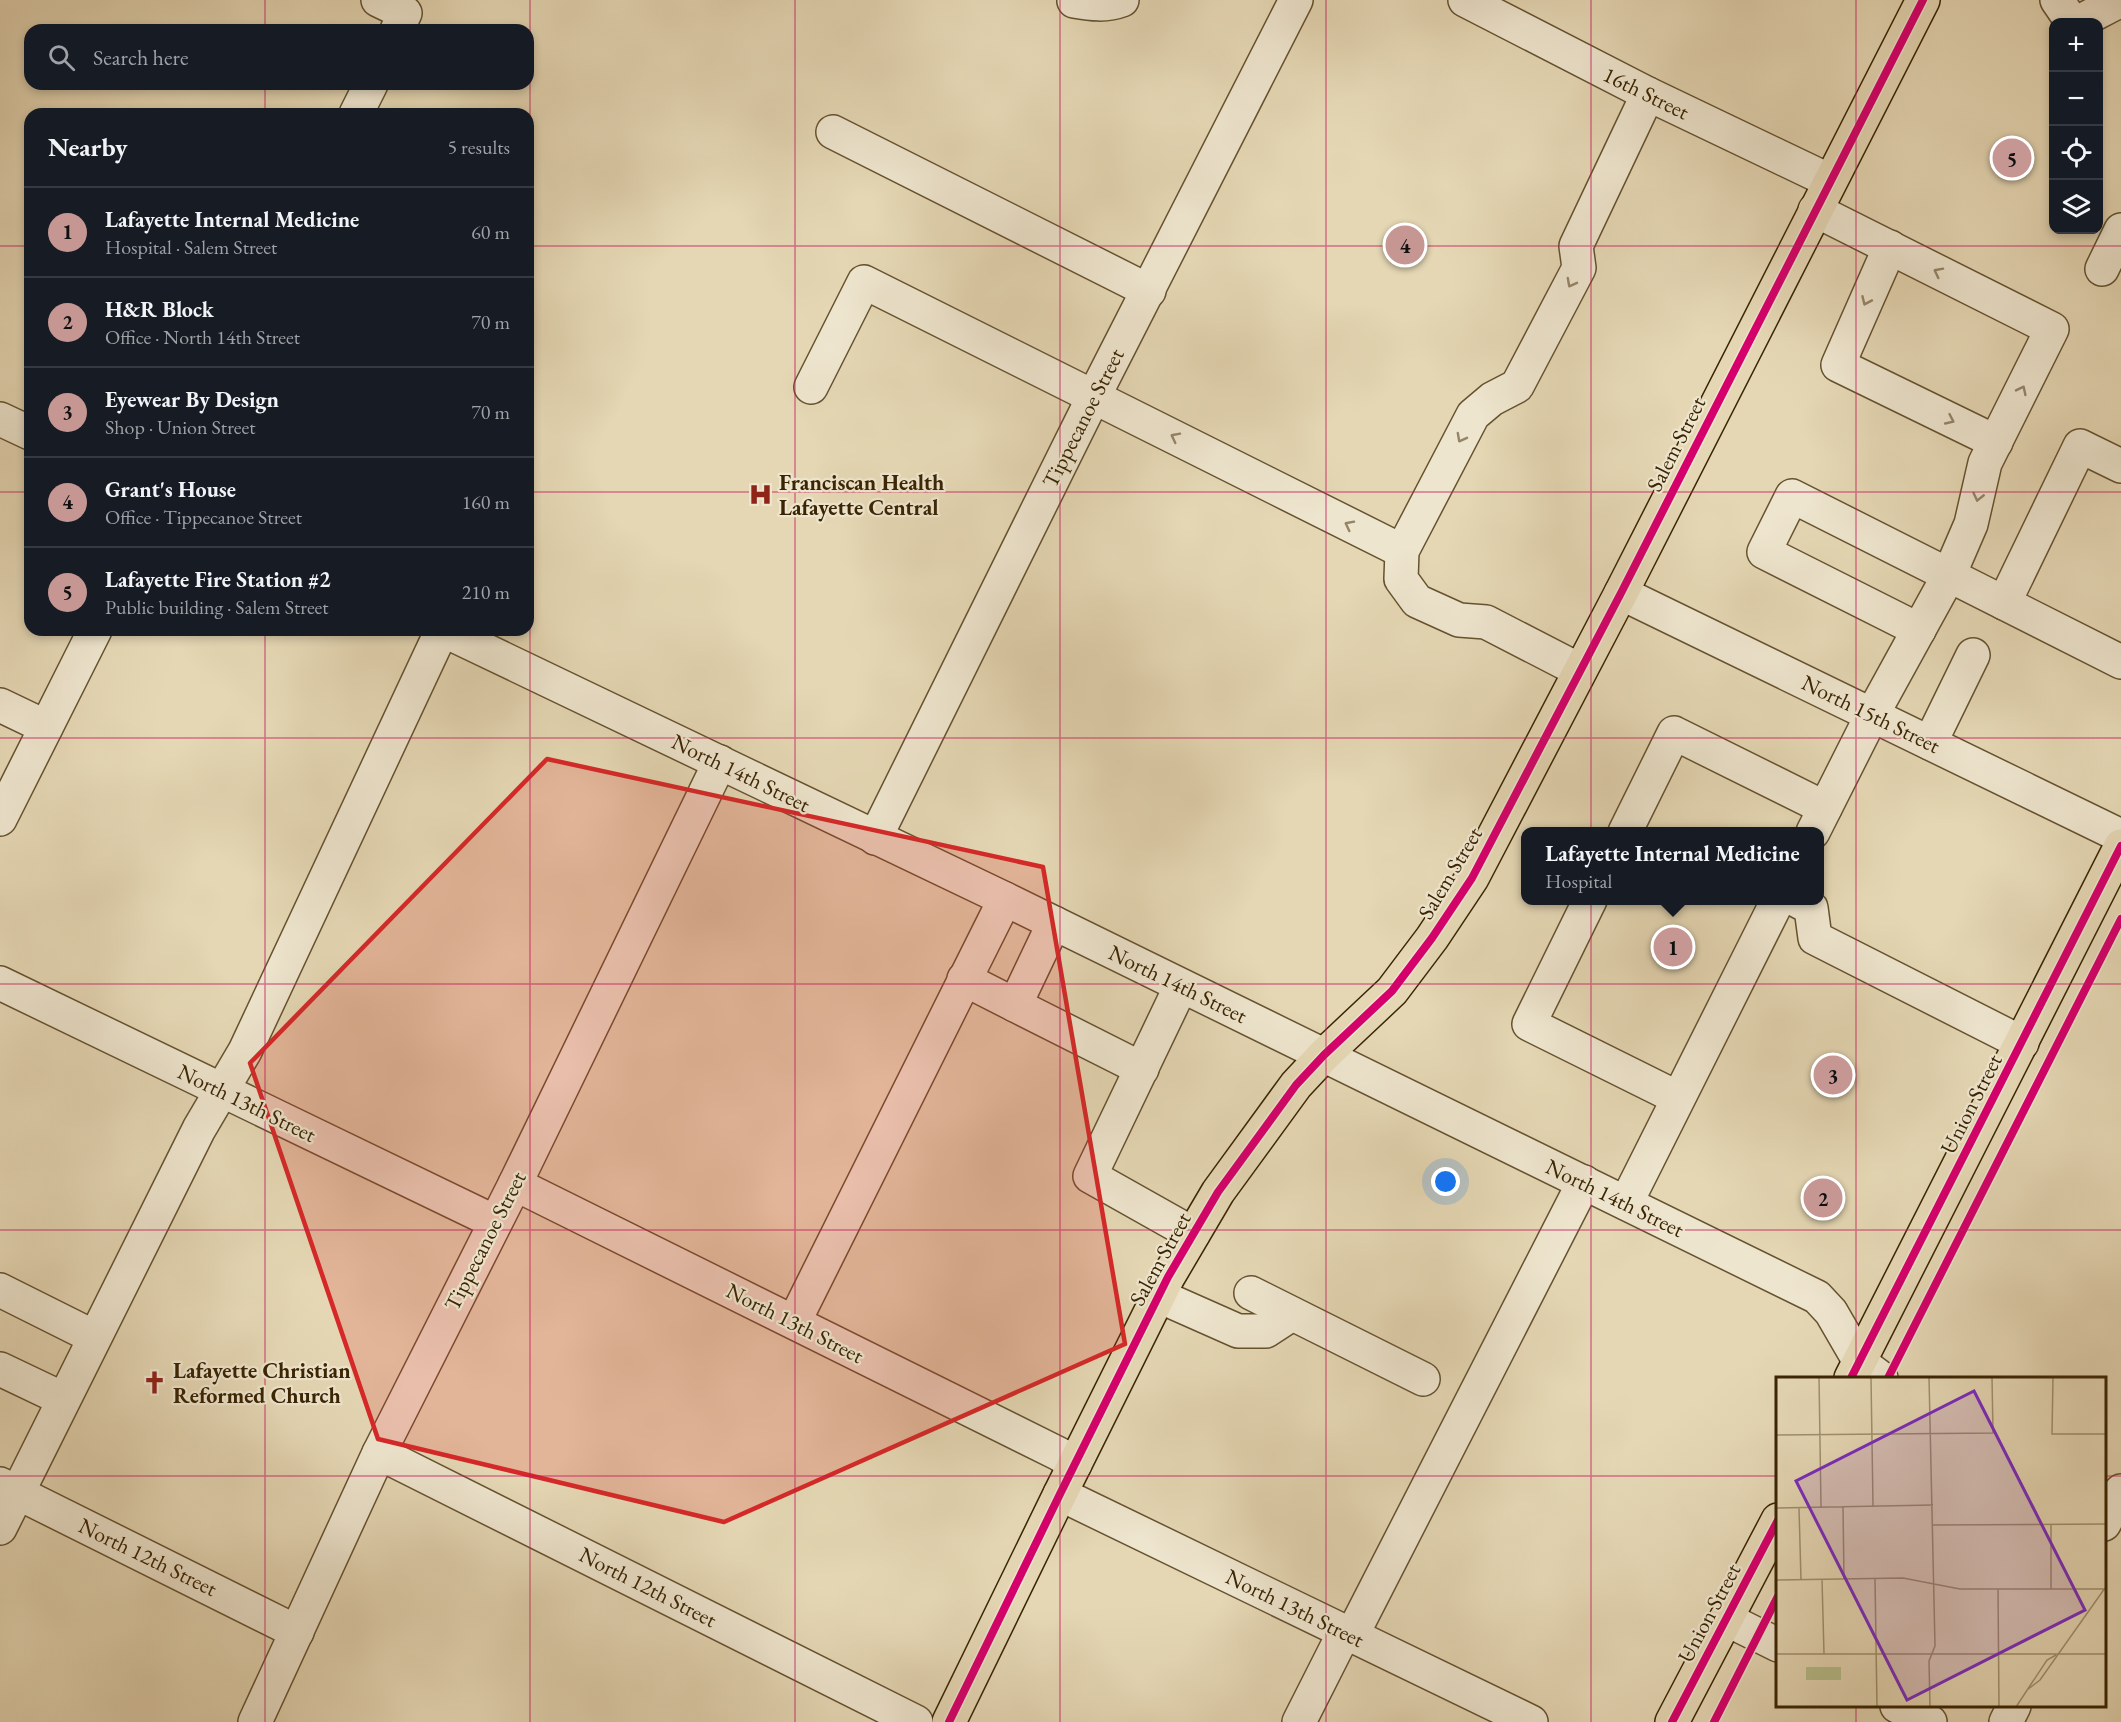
<!DOCTYPE html>
<meta charset="utf-8">
<style>
body{margin:0;font-family:"EB Garamond",serif;background:#20242c;color:#f1f3f6}
.controls{position:absolute;right:18px;top:18px;display:grid;overflow:hidden;border-radius:12px;box-shadow:0 3px 9px #0003}
.controls button{width:54px;height:54px;display:grid;place-items:center;padding:0;border:0;border-bottom:2px solid #363941;background:#171b24;color:#f1f3f6;font:30px sans-serif}
.you{position:absolute;left:1446px;top:1182px;width:21px;height:21px;margin:-15px;border:4px solid #fff;border-radius:50%;background:#1a73e8;box-shadow:0 0 0 9px #1a73e833}
.badge{display:grid;place-items:center;width:39px;height:39px;border-radius:50%;background:#c59692;color:#111;font-size:20px;font-weight:700}
.pin{position:absolute;translate:-50% -50%;border:3px solid #fff;box-shadow:0 2px 6px #0006}
.popup{position:absolute;left:1521px;top:827px;width:303px;height:78px;box-sizing:border-box;display:grid;place-content:center;border-radius:12px;background:#171b24;filter:drop-shadow(0 2px 4px #0005);font-size:20px;white-space:nowrap;color:#9ea1a6}
.popup b{font-size:22px;color:#f1f3f6}
.popup::after{content:'';position:absolute;left:50%;top:100%;margin-left:-12px;border:12px solid transparent;border-top-color:#171b24}
.list{margin:0;padding:0;list-style:none}
h2{display:flex;justify-content:space-between;align-items:center;height:78px;margin:0;padding:0 24px;font-size:26px}
h2 small{font-size:20px;font-weight:400;color:#9ea1a6}
.list li{display:grid;grid-template-columns:39px 1fr auto;gap:18px;align-items:center;box-sizing:border-box;height:90px;padding:0 24px;border-top:2px solid #363941}
.list b{display:block;font-size:22px;white-space:nowrap}
.list p{margin:0;font-size:20px;white-space:nowrap;color:#9ea1a6}
.list em{font-size:20px;font-style:normal;color:#9ea1a6}
.icon{flex:none;width:33px;height:33px;fill:none;stroke:currentColor;stroke-width:2;stroke-linecap:round;stroke-linejoin:round}
.map{position:relative;flex:none;width:2121px;height:1722px;overflow:hidden}
.search{position:absolute;background:#171b24;box-shadow:0 3px 9px #0003;left:24px;top:24px;width:510px;height:66px;display:flex;align-items:center;gap:15px;box-sizing:border-box;padding:0 21px;border-radius:18px;color:#9ea1a6;font-size:22px}
.panel{position:absolute;background:#171b24;box-shadow:0 3px 9px #0003;left:24px;top:108px;width:510px;height:528px;border-radius:18px}
.map>svg:first-child{display:block}
.lines{fill:none;stroke-linecap:round;stroke-linejoin:round}
.minor-casing{stroke:#65522f;stroke-width:36}
.major-casing{stroke:#3a2503;stroke-width:36}
.minor{stroke:#eee5ce;stroke-width:33}
.major{stroke:#e5d7b4;stroke-width:33}
.cycleway-casing{stroke:#eee5ce;stroke-width:11}
.cycleway{stroke:#d6006c;stroke-width:8}
.oneway{stroke:#948568}
.marked{fill:#d62828;fill-opacity:0.2;stroke:#d62828;stroke-width:4.5;stroke-linejoin:round}
.grid{fill:none;stroke:#c2185b;stroke-width:1.5;stroke-opacity:0.55}
.labels{text-anchor:middle;dominant-baseline:central;stroke-width:4.5;stroke-linejoin:round;paint-order:stroke}
.street-label{font-size:22px;fill:#3a2503;stroke:#eee5ce}
.poi-label{font-size:22px;font-weight:bold;fill:#3a2503;stroke:#eee5ce;text-anchor:start}
.inset-road{fill:none;stroke:#a1906d;stroke-width:1.5}
.view{fill:#7b2cbf;fill-opacity:0.15;stroke:#7b2cbf;stroke-width:3}
.inset-edge{fill:none;stroke:#3a2503;stroke-width:3}
</style>
<div class="map">
<svg width="2121" height="1722" viewBox="0 0 2121 1722">
<rect width="100%" height="100%" fill="#e5d7b4"/>
<filter id="stains"><feTurbulence type="fractalNoise" baseFrequency=".00333" numOctaves="4"/><feColorMatrix values="0 0 0 0 .2 0 0 0 0 .09 0 0 0 0 .02 0 0 0 .5 -.17"/></filter>
<radialGradient id="worn" r=".72"><stop offset=".6" stop-color="#630" stop-opacity="0"/><stop offset="1" stop-color="#630" stop-opacity=".3"/></radialGradient>
<g class="lines">
<defs>
<g id="minor">
<path d="M378,0L405,13L397,30"/>
<path d="M1465,0L1648,94L1830,181"/>
<path d="M2057,0L2072,22"/>
<path d="M1074,1C1091,4 1106,6 1122,0"/>
<path d="M2079,22L2121,0"/>
<path d="M356,114L371,84"/>
<path d="M833,132L1149,291"/>
<path d="M1890,247L1838,365L1996,442"/>
<path d="M2102,269L2121,230"/>
<path d="M811,387L864,282L1402,551"/>
<path d="M0,419L30,433"/>
<path d="M1621,593L2121,836"/>
<path d="M2004,603L2080,446L2121,466"/>
<path d="M443,630L1005,899L1817,1297L1831,1312L1860,1362L1881,1378"/>
<path d="M1919,630L1764,552L1792,496L2121,662"/>
<path d="M1579,670L1486,622L1459,620L1417,601L1401,579L1402,551L1473,415L1492,399L1517,386L1579,268L1576,246L1648,94"/>
<path d="M0,705L46,727"/>
<path d="M1930,743L1973,655"/>
<path d="M0,819L95,630"/>
<path d="M1625,832L1674,733L1825,808"/>
<path d="M1813,832L1872,715L1949,575L1971,524L1985,463L2052,329L1815,210"/>
<path d="M875,838L1094,396L1296,0"/>
<path d="M1590,900L1529,1024L1678,1098"/>
<path d="M1796,900L1811,908L1815,938L2022,1043"/>
<path d="M1054,923L1015,1005L1142,1069"/>
<path d="M964,979L1015,1005"/>
<path d="M0,983L495,1222"/>
<path d="M1181,986L1090,1176L1193,1234"/>
<path d="M515,1184L1059,1454L1075,1464"/>
<path d="M1626,1203L1778,900"/>
<path d="M0,1290L94,1337"/>
<path d="M1251,1293L1423,1379"/>
<path d="M1159,1296L1238,1331H1266L1292,1314"/>
<path d="M794,1322L1005,899"/>
<path d="M0,1369L63,1399"/>
<path d="M379,1453L916,1722"/>
<path d="M0,1484L297,1632"/>
<path d="M1060,1494L1531,1722"/>
<path d="M2104,1524L2121,1491"/>
<path d="M0,1528L199,1129L245,1051L442,630"/>
<path d="M1726,1619L1778,1645"/>
<path d="M1352,1635L1584,1182"/>
<path d="M1897,1706L1930,1722"/>
<path d="M255,1722L379,1453L515,1184L720,762"/>
<path d="M1299,1722L1345,1631"/>
<path d="M2006,1722L2014,1706"/>
</g>
<g id="major">
<path d="M1851,1378L2121,846"/>
<path d="M949,1722L1060,1494L1168,1277L1218,1192L1296,1085L1324,1055L1392,991L1432,938L1472,878L1621,593L1923,0"/>
<path d="M1672,1722L1778,1520"/>
</g>
</defs>
<use href="#minor" class="minor-casing"/>
<use href="#major" class="major-casing"/>
<use href="#minor" class="minor"/>
<use href="#major" class="major"/>
<defs>
<g id="cycleway">
<path d="M1851,1378L2121,846"/>
<path d="M1888,1378L2121,919"/>
<path d="M949,1722L1060,1494L1168,1277L1218,1192L1296,1085L1324,1055L1392,991L1432,938L1472,878L1621,593L1923,0"/>
<path d="M1672,1722L1778,1520"/>
<path d="M1714,1722L1778,1596"/>
</g>
</defs>
<use href="#cycleway" class="cycleway-casing"/>
<use href="#cycleway" class="cycleway"/>
</g>
<defs><path id="oneway-chevron" d="M-2-3.5L2.5 0L-2 3.5" fill="none" stroke-width="1.6" stroke-linecap="round" stroke-linejoin="round" transform="scale(1.5)"/></defs>
<g class="oneway">
<use href="#oneway-chevron" transform="translate(1938 272) rotate(-153)"/>
<use href="#oneway-chevron" transform="translate(1571 283) rotate(118)"/>
<use href="#oneway-chevron" transform="translate(1866 301) rotate(114)"/>
<use href="#oneway-chevron" transform="translate(2022 390) rotate(-64)"/>
<use href="#oneway-chevron" transform="translate(1950 420) rotate(25)"/>
<use href="#oneway-chevron" transform="translate(1175 437) rotate(-153)"/>
<use href="#oneway-chevron" transform="translate(1461 438) rotate(118)"/>
<use href="#oneway-chevron" transform="translate(1978 497) rotate(103)"/>
<use href="#oneway-chevron" transform="translate(1349 525) rotate(-153)"/>
</g>
<path class="marked" d="M547,759L1043,867L1125,1344L724,1522L378,1439L250,1063Z"/>
<path class="grid" d="M265,0V30M530,0V1722M795,0V1722M1060,0V1722M1326,0V1722M1591,0V1722M1856,0V1378M265,84V114M0,246H30M528,246H2121M0,492H30M528,492H2121M265,630V1722M0,738H2121M0,984H2121M0,1230H2121M0,1476H1778M2104,1476H2121M1856,1706V1722"/>
<defs>
<symbol id="hospital-bare" viewBox="-9 -9 18 18"><path d="M-5-5h3v3.5h4V-5h3V5h-3V1.5h-4V5h-3Z" fill="#8f2418" stroke="#eee5ce" stroke-width="2.5" paint-order="stroke"/></symbol>
<symbol id="church-bare" viewBox="-9 -9 18 18"><path d="M-1.2-6h2.4v3.5h3.3v2.4h-3.3V6h-2.4V-.1h-3.3v-2.4h3.3Z" fill="#8f2418" stroke="#eee5ce" stroke-width="2.5" paint-order="stroke"/></symbol>
</defs>
<g fill-rule="evenodd">
<use href="#hospital-bare" x="744" y="478" width="33" height="33"/>
<use href="#church-bare" x="138" y="1366" width="33" height="33"/>
</g>
<g class="labels">
<g class="street-label">
<text transform="translate(1646 93) rotate(26)">16th Street</text>
<text transform="translate(1083 418) rotate(-63)">Tippecanoe Street</text>
<text transform="translate(1676 444) rotate(-63)">Salem Street</text>
<text transform="translate(1871 714) rotate(26)">North 15th Street</text>
<text transform="translate(741 773) rotate(26)">North 14th Street</text>
<text transform="translate(1450 873) rotate(-59)">Salem Street</text>
<text transform="translate(1178 984) rotate(26)">North 14th Street</text>
<text transform="translate(247 1103) rotate(26)">North 13th Street</text>
<text transform="translate(1971 1104) rotate(-63)">Union Street</text>
<text transform="translate(1615 1198) rotate(26)">North 14th Street</text>
<text transform="translate(485 1241) rotate(-63)">Tippecanoe Street</text>
<text transform="translate(1160 1259) rotate(-61)">Salem Street</text>
<text transform="translate(795 1323) rotate(27)">North 13th Street</text>
<text transform="translate(148 1557) rotate(26)">North 12th Street</text>
<text transform="translate(648 1587) rotate(27)">North 12th Street</text>
<text transform="translate(1295 1608) rotate(26)">North 13th Street</text>
<text transform="translate(1709 1613) rotate(-62)">Union Street</text>
</g>
<g class="poi-label">
<text x="779" y="482">Franciscan Health<tspan x="779" dy="25">Lafayette Central</tspan></text>
<text x="173" y="1370">Lafayette Christian<tspan x="173" dy="25">Reformed Church</tspan></text>
</g>
</g>
<g transform="translate(1776 1377)">
<rect width="330" height="330" fill="#e5d7b4"/>
<path d="M30,290H65V303H30Z" fill="#b6be8b"/>
<path class="inset-road" d="M43,0L45,130M95,0L97,129M153,0L159,269L153,284L154,330M277,0L276,57H330M0,58L217,56L216,0M67,129L68,202M0,131L157,128M23,131L25,203M275,147V212M157,148L330,147M46,202L48,277M99,202L101,330M0,203L127,201L184,212H330M222,212L223,330M0,277H330M251,313L264,303L329,211M240,330L271,283L280,278"/>
<path class="view" d="M198,14L309,233L131,323L20,104Z"/>
<rect width="330" height="330" class="inset-edge"/>
</g>
<rect width="100%" height="100%" filter="url(#stains)"/>
<rect width="100%" height="100%" fill="url(#worn)"/>
</svg>
<div class="controls">
<button>+</button>
<button>−</button>
<button><svg class="icon" aria-label="locate" viewBox="0 0 24 24"><circle cx="12" cy="12" r="6"/><path d="M12 2v4M12 18v4M2 12h4M18 12h4"/></svg></button>
<button><svg class="icon" aria-label="layers" viewBox="0 0 24 24"><path d="M12 4l9 5-9 5-9-5zM3 14l9 5 9-5"/></svg></button>
</div>
<div class="you"></div>
<div class="pin badge" style="left:1673px;top:947px">1</div>
<div class="popup"><b>Lafayette Internal Medicine</b>Hospital</div>
<div class="pin badge" style="left:1823px;top:1198px">2</div>
<div class="pin badge" style="left:1833px;top:1075px">3</div>
<div class="pin badge" style="left:1405px;top:245px">4</div>
<div class="pin badge" style="left:2012px;top:158px">5</div>
<div class="search"><svg class="icon" aria-label="search" viewBox="0 0 24 24"><circle cx="10" cy="10" r="6"/><path d="M15 15l6 6"/></svg>Search here</div>
<section class="panel">
<h2>Nearby<small>5 results</small></h2>
<ul class="list">
<li><span class="badge">1</span><div><b>Lafayette Internal Medicine</b><p>Hospital · Salem Street</p></div><em>60 m</em></li>
<li><span class="badge">2</span><div><b>H&amp;R Block</b><p>Office · North 14th Street</p></div><em>70 m</em></li>
<li><span class="badge">3</span><div><b>Eyewear By Design</b><p>Shop · Union Street</p></div><em>70 m</em></li>
<li><span class="badge">4</span><div><b>Grant's House</b><p>Office · Tippecanoe Street</p></div><em>160 m</em></li>
<li><span class="badge">5</span><div><b>Lafayette Fire Station #2</b><p>Public building · Salem Street</p></div><em>210 m</em></li>
</ul>
</section>
</div>
